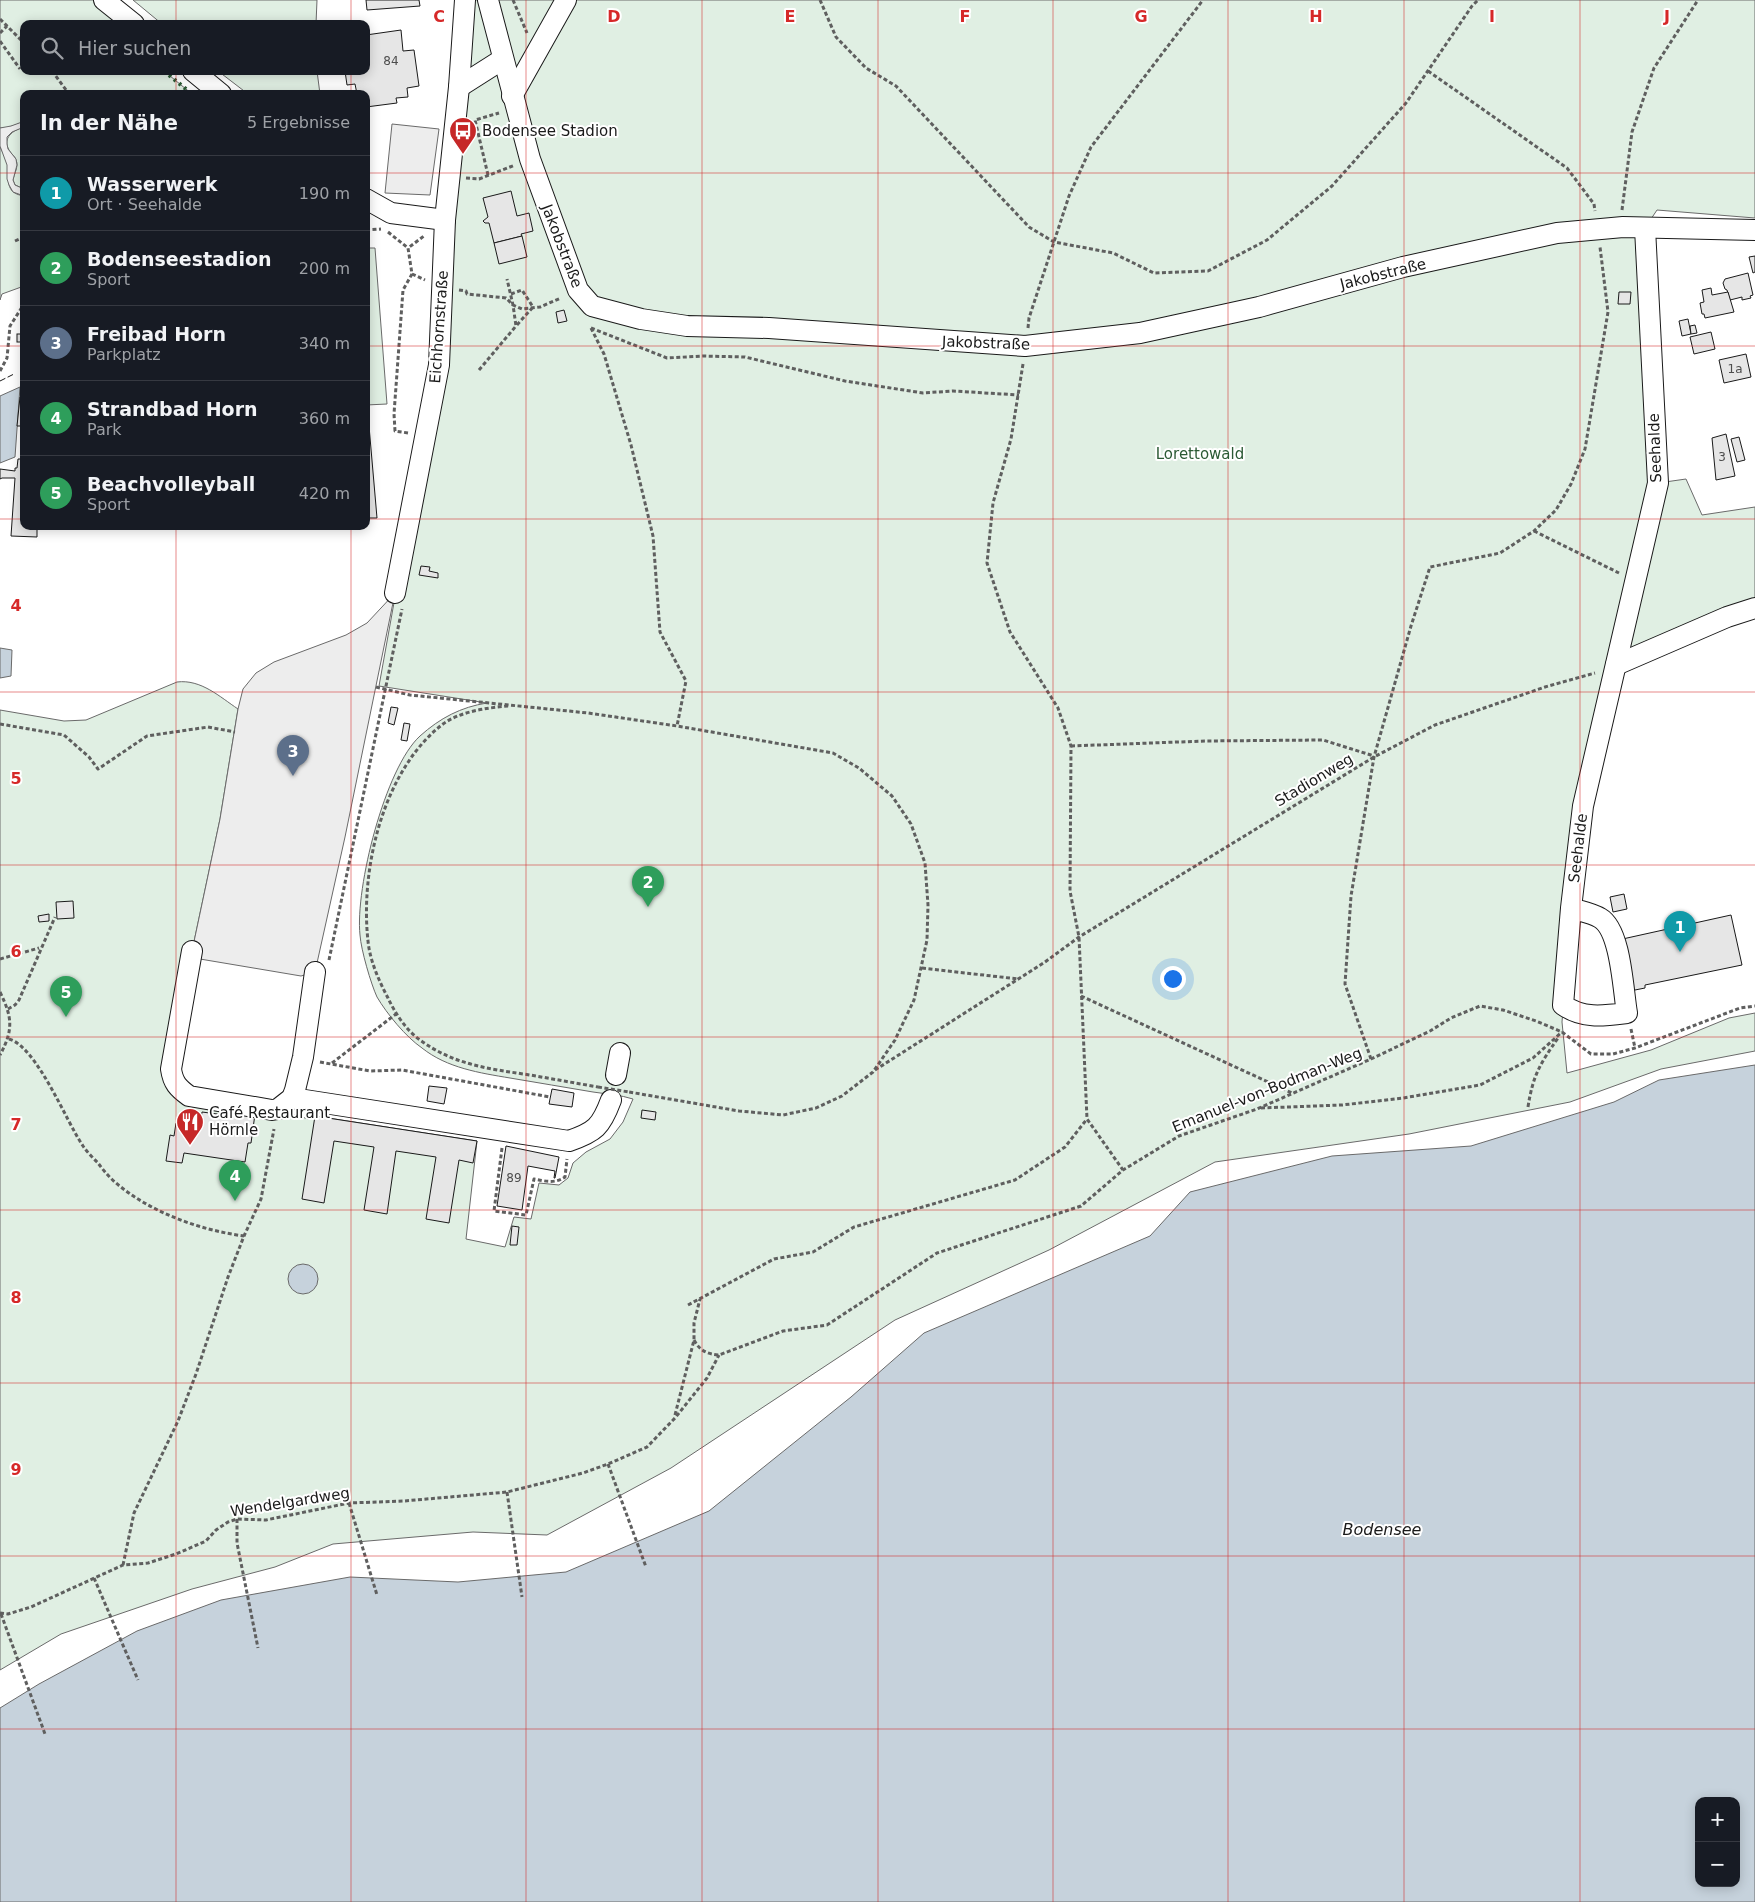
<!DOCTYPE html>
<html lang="de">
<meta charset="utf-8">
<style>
body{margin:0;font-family:"DejaVu Sans",sans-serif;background:#20242c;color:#f1f3f6}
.controls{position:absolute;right:15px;bottom:15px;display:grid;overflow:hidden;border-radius:10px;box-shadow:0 2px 12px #0003}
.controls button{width:45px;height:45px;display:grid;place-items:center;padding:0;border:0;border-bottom:1px solid #363941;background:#171b24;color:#f1f3f6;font:25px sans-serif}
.you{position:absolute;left:1172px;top:978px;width:18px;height:18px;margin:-12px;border:4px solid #fff;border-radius:50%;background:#1a73e8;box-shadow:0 0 0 8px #1a73e833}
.badge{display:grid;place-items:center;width:32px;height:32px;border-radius:50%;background:#b45309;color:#fff;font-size:16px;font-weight:700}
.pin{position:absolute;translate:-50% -41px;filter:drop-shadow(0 1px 2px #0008)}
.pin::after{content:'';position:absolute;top:26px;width:18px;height:15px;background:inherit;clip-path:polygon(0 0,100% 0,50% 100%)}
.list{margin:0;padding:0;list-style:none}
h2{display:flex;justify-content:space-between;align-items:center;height:65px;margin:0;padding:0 20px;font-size:21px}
h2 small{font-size:16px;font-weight:400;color:#9ea1a6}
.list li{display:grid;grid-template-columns:32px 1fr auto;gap:15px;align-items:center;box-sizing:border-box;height:75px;padding:0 20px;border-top:1px solid #363941}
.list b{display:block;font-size:19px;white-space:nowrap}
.list p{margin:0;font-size:16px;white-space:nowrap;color:#9ea1a6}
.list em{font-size:16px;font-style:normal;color:#9ea1a6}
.icon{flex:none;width:28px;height:28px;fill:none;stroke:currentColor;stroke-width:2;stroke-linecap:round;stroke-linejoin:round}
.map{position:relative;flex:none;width:1755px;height:1902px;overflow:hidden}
.search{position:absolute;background:#171b24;box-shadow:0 2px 12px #0003;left:20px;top:20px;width:350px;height:55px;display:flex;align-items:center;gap:12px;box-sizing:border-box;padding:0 18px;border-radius:10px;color:#9ea1a6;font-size:19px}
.panel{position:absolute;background:#171b24;box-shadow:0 2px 12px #0003;left:20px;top:90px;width:350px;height:440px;border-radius:10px}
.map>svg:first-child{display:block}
.green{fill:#e0efe3;stroke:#6a6a6a}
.parking{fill:#ededed;stroke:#6a6a6a}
.water{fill:#c6d2dc;stroke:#6a6a6a;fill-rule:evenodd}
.building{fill:#e6e6e6;stroke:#1a1a1a}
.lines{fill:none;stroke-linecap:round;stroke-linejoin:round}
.minor-casing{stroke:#1a1a1a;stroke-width:22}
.path{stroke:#5f5f5f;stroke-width:3;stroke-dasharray:4 2.5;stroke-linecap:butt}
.minor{stroke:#fff;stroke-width:20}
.path-bridge{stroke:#5f5f5f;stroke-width:3;stroke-dasharray:4 2.5;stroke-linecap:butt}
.hedge{stroke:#2b5a34;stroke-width:4;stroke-dasharray:2.5 4;stroke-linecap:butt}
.fence{stroke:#1a1a1a;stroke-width:1;stroke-dasharray:6 2.5;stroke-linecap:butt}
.grid{fill:none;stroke:#d62828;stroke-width:1;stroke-opacity:0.55}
.labels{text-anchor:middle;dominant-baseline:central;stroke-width:4;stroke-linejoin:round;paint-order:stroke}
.number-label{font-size:12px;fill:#4d4d4d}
.poi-label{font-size:15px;fill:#1a1a1a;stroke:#fff;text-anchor:start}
.street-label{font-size:15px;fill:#1a1a1a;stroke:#fff}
.park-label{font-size:15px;fill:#2b5a34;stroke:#fff}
.water-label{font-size:16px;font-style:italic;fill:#1a1a1a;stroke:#fff}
.grid-label{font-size:16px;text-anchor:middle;font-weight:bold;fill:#d62828;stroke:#fff;stroke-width:4;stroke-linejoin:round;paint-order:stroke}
</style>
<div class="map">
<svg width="1755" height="1902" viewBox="0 0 1755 1902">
<rect width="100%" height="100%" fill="#fff"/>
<g class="green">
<path d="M0,0H98L120,17L115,24H24V71H164L192,94H24V122L6,128H0Z"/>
<path d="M133,0H317L316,24H162Z"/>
<path d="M469,0H1755V218L1657,210L1645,228L1658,483L1571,908L1562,1022L1567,1073L1651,1050L1729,1018L1755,1013V1051L1661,1069L1570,1102L1409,1134L1215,1162L1049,1250L895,1320L671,1468L547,1535L473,1532L333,1544L275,1567L192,1589L61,1634L0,1670V710L64,721L86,720L177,682C201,679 220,697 238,709L220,819L192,951L178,1088L278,1109L308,1119L315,1116L477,1141L466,1239L505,1247L514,1217L531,1219L539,1183L559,1185L568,1178L573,1163L586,1152L610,1139L623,1122L633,1099C621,1095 606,1094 593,1092C565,1087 538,1083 510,1078C480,1073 447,1068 422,1048C406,1037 387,1014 377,997C371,984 361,950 360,935C355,888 385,768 420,736C440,718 461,707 487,703L379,686L442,336Z"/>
<path d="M218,71H317L320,94H248Z"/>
<path d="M24,127V189L15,185L13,180C14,174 19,166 16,160C15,156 11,154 9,150C2,138 13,130 24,127Z"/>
<path d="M0,147C3,153 8,161 8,169C9,183 6,193 24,196V286L2,294L0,300Z"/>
<path d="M366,248H375L387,404L366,405Z"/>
<path d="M1686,479L1702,515L1755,507V598L1625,652L1665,482Z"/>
</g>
<g class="parking">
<path d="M22,122H24V127L12,132L7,137V144L8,149L16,159L17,165L13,180L15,185L24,189V196L13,192L9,185L7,179V165L0,146V128L11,126Z"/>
<path d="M392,124L439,129L430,195L385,193Z"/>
<path d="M395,593L345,837L315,972L301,976L200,959L192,951L220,819L238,709L243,689L256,673L274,662L346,635L367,623Z"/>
</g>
<g class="water">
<path d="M20,387L15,457L0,463V396Z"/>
<path d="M0,648L12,650L11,676L0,678Z"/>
<path d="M1755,1065V1902H0V1708L39,1684L137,1631L221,1600L350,1577L458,1582L566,1572L709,1511L851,1397L924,1333L1150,1236L1190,1192L1332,1156L1471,1146L1614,1102L1659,1080ZM1699,1801H1736V1883H1699Z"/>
<circle cx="303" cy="1279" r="15"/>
</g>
<g class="building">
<path d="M366,0H419L420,6L367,10Z"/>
<path d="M401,30L403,51L414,50L419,86L407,88L408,97L396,98L397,103L366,107V94H357L355,84L347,85L345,71H366V35Z"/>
<path d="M511,191L517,216L529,213L533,231L521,234L522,236L494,243L489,223H485L483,221L488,217L483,198Z"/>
<path d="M522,236L527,257L499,264L494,243Z"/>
<path d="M1755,256V272L1753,273L1749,257Z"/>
<path d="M1748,273L1753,295L1750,296L1751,298L1742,300V297L1730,300L1727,290L1725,289L1723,283L1725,279Z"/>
<path d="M1711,288L1712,295L1728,292L1734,312L1705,318L1704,314H1702L1700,303L1704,302L1702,290Z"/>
<path d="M1619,292H1631L1630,304H1618Z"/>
<path d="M564,310L567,321L558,323L556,312Z"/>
<path d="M1688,319L1691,334L1682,336L1679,321Z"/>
<path d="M1695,325L1697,333L1691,334L1690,326Z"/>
<path d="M1711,332L1715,349L1694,354L1690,337Z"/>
<rect x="17" y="334" width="7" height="8"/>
<path d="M1746,354L1751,377L1724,383L1719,360Z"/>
<path d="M20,397H24V426H17Z"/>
<path d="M366,426H369L377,518H366Z"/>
<path d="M1726,434L1735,476L1716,480L1712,438Z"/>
<path d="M1739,437L1745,460L1737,462L1731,439Z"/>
<path d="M18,459H24V526H37V537L11,536L15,478H2L0,479V469L15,471V468H17Z"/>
<path d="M321,526H333V528L321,529Z"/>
<path d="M421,566L430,567L429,571L438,573V578L419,575Z"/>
<path d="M391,707L398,708L394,725L388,723Z"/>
<path d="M404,723L410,724L407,741L401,740Z"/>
<path d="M1624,894L1627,909L1613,912L1610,897Z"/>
<path d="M73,901L74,918L57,919L56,902Z"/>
<path d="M49,914V921L39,922L38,916Z"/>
<path d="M1731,915L1742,965L1645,985V988L1630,991L1618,940Z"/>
<path d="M429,1086L447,1088L444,1104L427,1101Z"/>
<path d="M552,1089L574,1093L572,1107L549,1104Z"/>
<path d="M226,1110L255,1114L251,1143H248L245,1162L184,1153L182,1163L166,1161L170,1135L174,1136L176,1123L200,1126L202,1112L225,1115Z"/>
<path d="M642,1110L656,1112L655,1120L641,1118Z"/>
<path d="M315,1116L477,1141L473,1163L459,1160L449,1223L426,1219L436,1157L396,1151L387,1214L364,1210L374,1147L334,1141L324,1203L302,1199Z"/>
<path d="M506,1146L559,1157L555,1178H554L555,1171L528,1166L522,1210L497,1206Z"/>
<path d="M512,1226L519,1227L517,1245H510Z"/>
</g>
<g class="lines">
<defs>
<g id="minor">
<path d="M104,0L134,24"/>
<path d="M488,0L530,159L578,290L592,306L641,319L687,326L769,328L1025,346L1140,333L1259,307L1403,267L1557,233L1623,227L1755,230"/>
<path d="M193,71L221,94"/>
<path d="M459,87L503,59"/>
<path d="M512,96L566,0"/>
<path d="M366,199L391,213L445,220"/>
<path d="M395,593L439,365L445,220L459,87L465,0"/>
<path d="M1616,665L1727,617L1755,608"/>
<path d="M1571,908C1580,911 1592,913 1600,918C1621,930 1623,990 1627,1013C1603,1016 1583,1019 1563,1005L1571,908L1583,806L1658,483L1645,228"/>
<path d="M192,951L171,1069C173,1083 178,1088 189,1096L272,1110L278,1109L292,1098L295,1090L303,1057L315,972"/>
<path d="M616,1075L620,1053"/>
<path d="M292,1098L569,1141C595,1132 601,1127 611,1100"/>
</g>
</defs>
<use href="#minor" class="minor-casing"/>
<g class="path">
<path d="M513,0L527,33"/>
<path d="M820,0L836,37L866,68L896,86L1029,227L1054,242L1113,253L1154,273L1208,271L1267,240L1332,186L1406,103L1472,6L1478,0"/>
<path d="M0,19L24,43"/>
<path d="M0,33L7,26"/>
<path d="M0,41L20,69"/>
<path d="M52,71L69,94"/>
<path d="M1428,71L1567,168L1594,204L1595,211"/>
<path d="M488,175L475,120L499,113"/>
<path d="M466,178L479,179L515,165"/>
<path d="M1622,210L1632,132L1654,68L1698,0"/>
<path d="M366,230L381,229"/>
<path d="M388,232L408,248"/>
<path d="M15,241L24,237"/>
<path d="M412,274L425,280"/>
<path d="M459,290L466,291L467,294L506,298L513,305L522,309L540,307L561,298"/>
<path d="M511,294L522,290L533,307L516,326"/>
<path d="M591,328L667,358L703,356L745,357L845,381L923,393L953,391L1019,395"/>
<path d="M591,328L604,354L631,445L653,536L660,632L686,681L677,726"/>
<path d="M1028,328L1029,318L1069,196L1091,147L1203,0"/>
<path d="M1023,364L1011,439L993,503L987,563L1010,632L1058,708L1071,746L1070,891L1079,937L1087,1119L1123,1170"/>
<path d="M479,370L516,326L513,305L507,279"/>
<path d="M0,371L7,358L10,326L24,304"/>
<path d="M408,433L395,431L394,414L403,290L412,274L408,248L424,236"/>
<path d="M1534,531L1619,573"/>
<path d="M376,687L410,695L588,713L677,726L833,753L859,768L892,796L911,824L925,863L928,905L927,940L914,1000L895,1040L873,1072L842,1096L816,1108L783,1115L739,1111L629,1092"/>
<path d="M508,706C487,708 461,711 443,724C383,770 360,869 368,941C370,961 379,981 388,998C395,1013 406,1030 420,1040C454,1065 490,1069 530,1075C553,1079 575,1083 598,1087"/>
<path d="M0,724L64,735L89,757L98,769L147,736L208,727L235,732"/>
<path d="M1071,746L1205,741L1323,740L1374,756"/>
<path d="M0,959L39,948"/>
<path d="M329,960L402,609"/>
<path d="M922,968L1018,979"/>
<path d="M0,992C12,1017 14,1029 0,1055"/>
<path d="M1081,996L1292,1093"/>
<path d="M8,1009L15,1005L19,1000L55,917"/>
<path d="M1631,1029L1635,1048"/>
<path d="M9,1039C37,1047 66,1121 83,1146C87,1152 93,1158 98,1163C103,1170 109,1177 116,1183C150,1212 199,1230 244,1236"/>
<path d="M1371,1059L1345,984L1351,896L1374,757L1411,626L1430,567L1500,553L1534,531L1556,510L1571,484L1585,449L1608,312L1600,247"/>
<path d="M320,1062L370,1071L402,1070L550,1097"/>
<path d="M332,1063L396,1014"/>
<path d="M875,1070L1045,962L1079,937L1374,757L1435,725L1545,687L1595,673"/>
<path d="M1528,1107C1533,1075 1540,1064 1558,1038"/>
<path d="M1261,1108L1342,1105L1403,1098L1480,1085L1533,1058L1562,1032"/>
<path d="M502,1148L494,1211L526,1215L534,1179C545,1181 555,1184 565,1177L567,1159"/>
<path d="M688,1305L774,1259L813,1252L854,1227L1015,1180L1065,1147L1087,1119"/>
<path d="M694,1340C700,1351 707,1354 719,1355L783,1331L827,1325L937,1253L1081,1206L1123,1170L1179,1136L1257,1109L1371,1059L1430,1031L1451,1018L1480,1006L1503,1010L1536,1021L1562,1032L1591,1054H1613L1635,1048L1740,1008L1755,1006"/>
<path d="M675,1415L694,1340V1323L700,1299"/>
<path d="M608,1464L646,1567"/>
<path d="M507,1492L522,1597"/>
<path d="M349,1503L377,1595"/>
<path d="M237,1519V1543L258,1648"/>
<path d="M123,1565L134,1513L178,1421L196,1374L228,1277L244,1236L261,1199L274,1129"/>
<path d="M94,1578L138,1680"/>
<path d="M0,1613L8,1614L31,1607L123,1565L148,1563L176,1554L206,1541L216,1530L228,1522L237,1519L266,1520L349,1503L404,1501L507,1492L583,1473L608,1464L647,1447L675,1418L707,1378L719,1355"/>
<path d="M1,1614L45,1734"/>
</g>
<use href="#minor" class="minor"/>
<path class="path-bridge" d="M598,1087L629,1092"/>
<path class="hedge" d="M164,71L192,94"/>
<path class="fence" d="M0,381L14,374"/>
</g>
<path class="grid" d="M176,0V24M351,0V24M526,0V1902M702,0V1902M878,0V1902M1053,0V1902M1228,0V1902M1404,0V1902M1580,0V1902M176,71V94M351,71V94M0,173H24M366,173H1755M0,346H24M366,346H1755M0,519H24M366,519H1755M176,526V1902M351,526V1902M0,692H1755M0,865H1755M0,1037H1755M0,1210H1755M0,1383H1755M0,1556H1755M0,1729H1755"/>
<defs>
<symbol id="bus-pin" viewBox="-11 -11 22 30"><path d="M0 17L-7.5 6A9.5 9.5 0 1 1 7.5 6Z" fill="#c62828" stroke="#fff"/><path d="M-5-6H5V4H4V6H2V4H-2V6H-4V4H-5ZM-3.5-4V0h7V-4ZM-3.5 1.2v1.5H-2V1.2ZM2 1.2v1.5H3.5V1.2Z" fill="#fff"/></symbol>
<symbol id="restaurant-pin" viewBox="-11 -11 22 30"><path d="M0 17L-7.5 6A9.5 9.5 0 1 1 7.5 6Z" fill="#c62828" stroke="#fff"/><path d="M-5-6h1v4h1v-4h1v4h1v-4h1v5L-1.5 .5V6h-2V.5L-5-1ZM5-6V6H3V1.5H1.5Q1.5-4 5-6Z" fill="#fff"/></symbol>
</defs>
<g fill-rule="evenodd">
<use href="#bus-pin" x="447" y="115" width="32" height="43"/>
<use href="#restaurant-pin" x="174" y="1106" width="32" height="43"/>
</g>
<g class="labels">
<g class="number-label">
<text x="391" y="61">84</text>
<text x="1735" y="369">1a</text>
<text x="1722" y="457">3</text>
<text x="514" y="1178">89</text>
</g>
<g class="poi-label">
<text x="482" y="131">Bodensee Stadion</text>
<text x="209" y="1113">Café Restaurant<tspan x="209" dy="17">Hörnle</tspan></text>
</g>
<g class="street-label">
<text transform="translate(562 246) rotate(69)">Jakobstraße</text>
<text transform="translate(1383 274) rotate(-14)">Jakobstraße</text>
<text transform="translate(439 327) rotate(-86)">Eichhornstraße</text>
<text transform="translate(986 343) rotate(2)">Jakobstraße</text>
<text transform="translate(1655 448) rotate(-92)">Seehalde</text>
<text transform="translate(1314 780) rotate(-31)">Stadionweg</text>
<text transform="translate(1578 848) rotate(-83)">Seehalde</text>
<text transform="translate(1267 1090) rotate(-22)">Emanuel-von-Bodman-Weg</text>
<text transform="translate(290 1502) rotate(-9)">Wendelgardweg</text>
</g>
<g class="park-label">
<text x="1200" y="454">Lorettowald</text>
</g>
<g class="water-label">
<text x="1382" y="1529">Bodensee</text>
</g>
</g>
<g class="grid-label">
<text x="439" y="22">C</text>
<text x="614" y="22">D</text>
<text x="790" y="22">E</text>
<text x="965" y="22">F</text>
<text x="1141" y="22">G</text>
<text x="1316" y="22">H</text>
<text x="1492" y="22">I</text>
<text x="1667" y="22">J</text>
<text x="16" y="611">4</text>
<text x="16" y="784">5</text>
<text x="16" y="957">6</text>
<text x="16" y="1130">7</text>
<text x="16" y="1303">8</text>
<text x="16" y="1475">9</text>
</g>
</svg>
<div class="controls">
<button>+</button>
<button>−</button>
</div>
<div class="you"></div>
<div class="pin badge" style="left:1680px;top:952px;background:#0f9aa8">1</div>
<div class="pin badge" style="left:648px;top:907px;background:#2e9e5b">2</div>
<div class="pin badge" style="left:293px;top:776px;background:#5c6f8a">3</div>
<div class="pin badge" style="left:235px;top:1201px;background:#2e9e5b">4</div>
<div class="pin badge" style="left:66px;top:1017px;background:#2e9e5b">5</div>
<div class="search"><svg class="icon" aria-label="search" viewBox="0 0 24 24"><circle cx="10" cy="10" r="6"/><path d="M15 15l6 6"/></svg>Hier suchen</div>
<section class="panel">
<h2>In der Nähe<small>5 Ergebnisse</small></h2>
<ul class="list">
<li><span class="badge" style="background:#0f9aa8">1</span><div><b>Wasserwerk</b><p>Ort · Seehalde</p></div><em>190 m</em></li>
<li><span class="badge" style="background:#2e9e5b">2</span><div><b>Bodenseestadion</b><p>Sport</p></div><em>200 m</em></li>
<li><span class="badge" style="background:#5c6f8a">3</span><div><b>Freibad Horn</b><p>Parkplatz</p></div><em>340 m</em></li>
<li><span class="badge" style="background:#2e9e5b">4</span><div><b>Strandbad Horn</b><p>Park</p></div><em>360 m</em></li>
<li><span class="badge" style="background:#2e9e5b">5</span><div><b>Beachvolleyball</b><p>Sport</p></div><em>420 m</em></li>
</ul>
</section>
</div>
